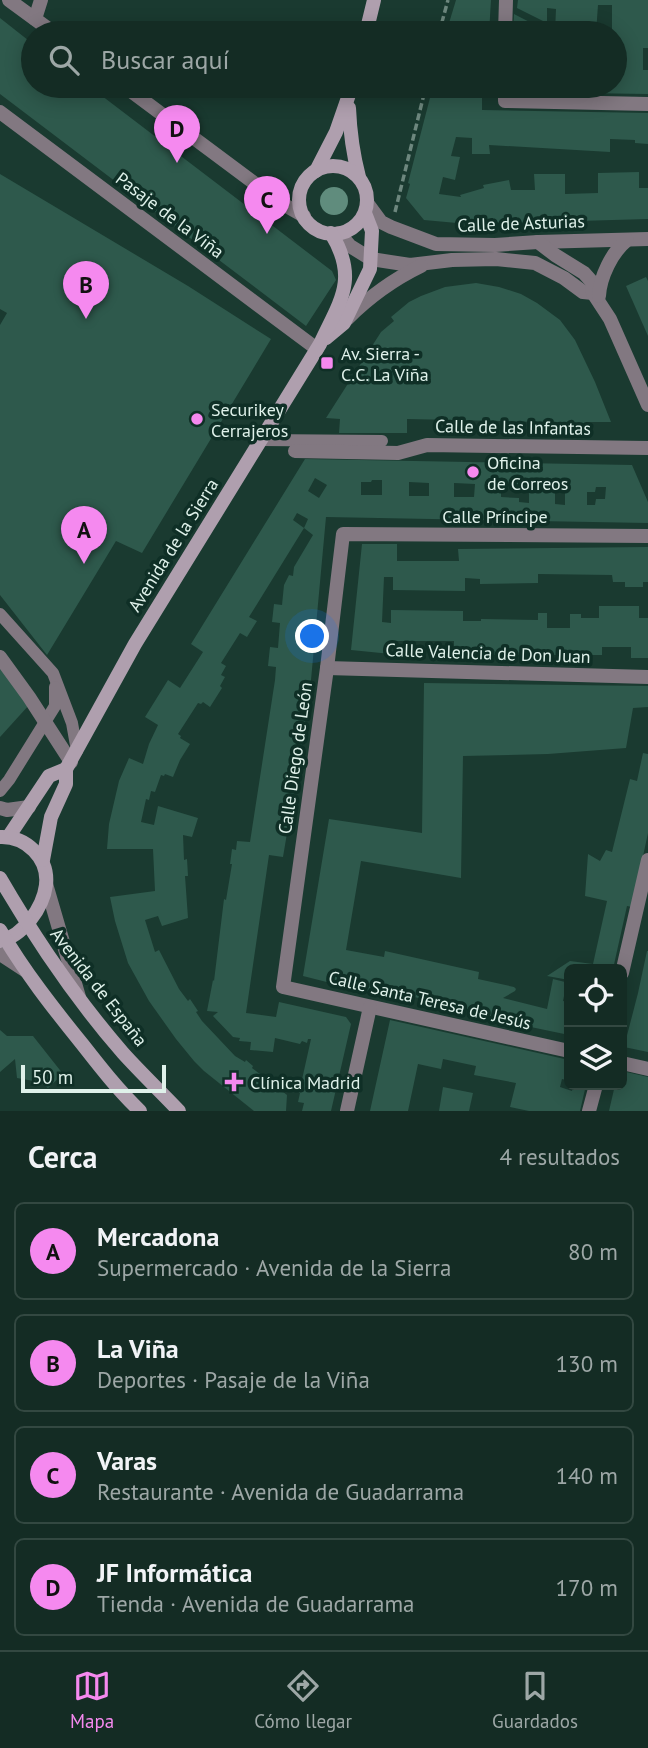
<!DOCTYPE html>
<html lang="es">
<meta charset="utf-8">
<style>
body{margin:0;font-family:"PT Sans",sans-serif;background:#213831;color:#f1f3f6}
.controls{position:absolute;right:21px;bottom:21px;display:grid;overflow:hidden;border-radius:10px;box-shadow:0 4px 18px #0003}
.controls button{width:63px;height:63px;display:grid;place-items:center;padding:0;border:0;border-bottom:2px solid #334841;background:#142c24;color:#f1f3f6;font:35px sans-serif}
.scale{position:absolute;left:21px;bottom:18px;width:145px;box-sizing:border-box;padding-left:7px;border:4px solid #dff1ea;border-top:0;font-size:19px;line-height:24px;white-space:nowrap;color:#dff1ea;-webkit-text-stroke:5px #0f2f26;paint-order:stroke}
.you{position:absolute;left:313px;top:637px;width:24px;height:24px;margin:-18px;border:5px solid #fff;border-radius:50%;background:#1a73e8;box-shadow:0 0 0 10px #1a73e833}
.badge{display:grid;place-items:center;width:46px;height:46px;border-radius:50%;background:#f589ef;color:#111;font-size:23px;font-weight:700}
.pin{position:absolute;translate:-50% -58px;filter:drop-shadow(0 2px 4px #0008)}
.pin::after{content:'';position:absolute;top:37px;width:24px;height:21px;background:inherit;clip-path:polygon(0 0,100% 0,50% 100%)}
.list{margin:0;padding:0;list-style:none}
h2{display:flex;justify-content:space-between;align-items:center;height:91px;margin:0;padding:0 28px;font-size:30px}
h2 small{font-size:23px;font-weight:400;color:#9da7a6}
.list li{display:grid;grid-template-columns:46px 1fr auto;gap:21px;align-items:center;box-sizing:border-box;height:98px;margin:0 14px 14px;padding:0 14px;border:2px solid #334841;border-radius:10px}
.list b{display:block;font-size:26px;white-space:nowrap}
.list p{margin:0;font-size:23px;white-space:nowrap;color:#9da7a6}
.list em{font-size:23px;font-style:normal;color:#9da7a6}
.icon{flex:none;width:38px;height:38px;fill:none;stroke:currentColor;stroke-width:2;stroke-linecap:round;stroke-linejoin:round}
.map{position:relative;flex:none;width:648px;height:1111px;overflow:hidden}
.search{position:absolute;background:#142c24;box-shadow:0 4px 18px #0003;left:21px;right:21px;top:21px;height:77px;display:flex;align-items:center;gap:18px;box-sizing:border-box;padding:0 24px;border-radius:38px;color:#9da7a6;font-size:26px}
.sheet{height:539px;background:#142c24}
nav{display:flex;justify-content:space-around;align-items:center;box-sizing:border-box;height:98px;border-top:2px solid #334841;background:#142c24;font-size:19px;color:#9da7a6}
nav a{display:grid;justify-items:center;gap:4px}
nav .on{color:#f589ef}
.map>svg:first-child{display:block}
.water{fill:#608c7d}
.building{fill:#2e594c;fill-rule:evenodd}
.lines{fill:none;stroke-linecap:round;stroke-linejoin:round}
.path{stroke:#6d877e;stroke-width:3.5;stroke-dasharray:7 3.5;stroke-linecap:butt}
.lane{stroke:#827881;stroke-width:12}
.street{stroke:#827881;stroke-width:14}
.secondary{stroke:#af9fae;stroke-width:14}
.poi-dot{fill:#f589ef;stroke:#0f2f26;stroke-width:2.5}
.labels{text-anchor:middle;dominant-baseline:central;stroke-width:7;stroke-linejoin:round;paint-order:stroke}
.street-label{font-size:18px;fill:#dff1ea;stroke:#0f2f26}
.poi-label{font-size:18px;fill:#dff1ea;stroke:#0f2f26;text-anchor:start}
</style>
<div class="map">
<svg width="648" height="1111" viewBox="0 0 648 1111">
<rect width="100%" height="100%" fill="#1a3a30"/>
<circle class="water" cx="334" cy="201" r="14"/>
<g class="building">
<path d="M456,0H491L489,33H446Z"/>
<path d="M518,0H648V48H643V70H648V94L513,92V86H615V33H612V5H598L596,33H561L555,32L556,9L547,8V23L517,8Z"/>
<path d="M514,14L543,29V33H513Z"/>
<path d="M0,18L33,44V86H89L332,271L336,280L306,326L0,94Z"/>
<path d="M433,86H482V110L648,113V144L635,143V140L610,139V152L489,145L490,154H472V138L456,137L451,156L460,157L455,180L443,177L439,194L461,197L460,195L484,188L483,185L509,180L511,190H535L534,174H565V194L598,193V173L639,172V188H648V219L468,224L424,220L406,198L410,184L408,183Z"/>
<path d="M0,174L188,286L271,339L142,553L116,541L47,655L0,595V325L7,313L0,309Z"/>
<path d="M646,277L648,281V336L626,286Z"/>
<path d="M476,283L499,287L521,294L537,303L560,320L575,340L595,382L611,422H586L585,436L540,435L541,422L407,419V433H339L340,419L326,418L381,332L394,321L391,317L409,302L421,296L445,287Z"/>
<path d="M305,459L632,465L648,502V523L326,517L311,680L302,745L283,857L269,855L246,1013L276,1017L279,1002L346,1017L351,1024L331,1111H302L304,1103L298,1102L300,1093H299L311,1039H308L307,1043L302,1041L300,1044L275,1038L273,1052L250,1050L251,1042L239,1041L240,1038L233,1037L213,1016L218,1012L207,1011L213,980L214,981L224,899L226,900L232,864H230L232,849L236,850L237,841L250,842L275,680L276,667L268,666L270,647L278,648L280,623L272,622L274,604L282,605L284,585L289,575L293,576L294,567L313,535L304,528L308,519L297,513L293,520L304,528L249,617L257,621L247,637L240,633L221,663L226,666L221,675L225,677L220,686L222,688L210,707L203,702L201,704L198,703L178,734L181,736L180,738L190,744L180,760L173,777L165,774L164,776L161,775L155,792L151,791L149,800L146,799L141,822L154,825L158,806L198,818L192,837L183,835L184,860L187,859L188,876H185L188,918L162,926L158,916L145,920L155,952L159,950L179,989L188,1001L190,999L198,1011L196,1012L202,1021L235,1056L245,1062L246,1060L253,1066L252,1068L287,1095L286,1111H254L204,1071L194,1061L176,1039L149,1001L128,963L115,921L110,897L155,891L153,849H107L109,824L119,781L129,758L143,764L149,744L158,725L145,717L168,680L180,688L203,652L191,644ZM315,478L327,485L319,498L308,491ZM372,480H382V495H361V482H371ZM409,482L429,483V496H409ZM454,483L475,484L474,497H454ZM501,484H519V492H529V503L519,502V498L501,497ZM596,487H606L605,499H596L595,505H587V492H595ZM555,492H565V505L555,504Z"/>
<path d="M362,544H397V561H459L458,549L648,547V582H643V587H625V582H613L612,575L538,574V583L480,584V579L465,578V591L393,590V577H384L382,622L391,623V610L463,611V621H481V619L538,620V613H547V628H570V614H581V618H599V606H639V618H648V658H631V647H602V655H454V641H391V654L351,650Z"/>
<path d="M0,664L29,705L0,737Z"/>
<path d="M424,683L648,686V707L633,708L626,748L548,754L463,756L461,878L361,861L346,950L384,957L385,951L479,972L478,979L514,987L516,989L515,991L503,998L547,1009L553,979L569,983V992L565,991L563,1001L569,1002V1035L474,1015L470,1013L471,1010L375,988L374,994L303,976L329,819L422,833Z"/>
<path d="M643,753L648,754V833L632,907L627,906L613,969H569V980L547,976L570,961L593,964L607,901L585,896L588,854L600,861L606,850L612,852L630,779L637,781Z"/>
<path d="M647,951H648V1052L624,1047L638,993Z"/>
<path d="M390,1020L569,1060V1081L562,1079L560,1087L572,1091L573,1085H586L580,1111H529L510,1107L516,1083L474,1075L476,1066L443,1059L441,1069L418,1064L408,1111H370Z"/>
<path d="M0,1030L7,1036H33L63,1074L48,1088L39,1082L17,1078L15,1059L0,1072Z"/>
<path d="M622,1071L648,1077V1111H609L615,1085H622Z"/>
<path d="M443,1087L473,1093L469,1111H439Z"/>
</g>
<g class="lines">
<g class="path">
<path d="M439,33L448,0"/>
<path d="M395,212L426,86"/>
</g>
<g class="lane">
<path d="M261,440L382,441"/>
<path d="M0,614L53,673L72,723L77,751"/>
<path d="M0,791L9,780L55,706V687"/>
</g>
<g class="street">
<path d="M9,0L54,33"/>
<path d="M35,19L41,0"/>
<path d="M505,33L506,0"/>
<path d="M124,86L281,203L304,216"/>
<path d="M505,86V101L648,104"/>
<path d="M0,112L317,349"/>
<path d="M367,203L381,222L391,227L436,244L495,245L538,242L648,239"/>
<path d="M339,233L350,246L371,259L410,265L452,260L496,259L535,263L564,278L583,292L593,293"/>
<path d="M538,242L555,255L584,273L592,282L593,293L610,319L648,405"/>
<path d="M599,296C600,277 612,252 627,240"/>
<path d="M347,319C370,296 392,280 421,266"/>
<path d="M295,451L398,453L427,445L648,448"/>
<path d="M0,657L29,697L71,762"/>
<path d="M327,668L648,677"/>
<path d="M0,808L7,810L29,807"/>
<path d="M46,884L79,997"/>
<path d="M0,954L26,971"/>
<path d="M622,973L648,860"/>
<path d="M569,1051L283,987L327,668L343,534L648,536"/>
<path d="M622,1063L648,1069"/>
<path d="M347,1111L370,1007"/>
<path d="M589,1111L596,1085"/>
</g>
<g class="secondary">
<path d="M366,33L374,0"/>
<path d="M349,108C350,132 353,154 359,177"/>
<circle cx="333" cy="200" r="34"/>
<path d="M316,171L336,132L352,86"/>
<path d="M326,338L344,323L370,269L372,231L365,213"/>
<path d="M9,836L49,776L66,769"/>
<path d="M0,837C26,836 49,858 46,885C43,908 23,936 0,941"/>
<path d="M43,860L51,817L66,784V769L135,644L320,344C340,301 359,279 331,233"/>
<path d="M0,878C36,940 76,999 123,1053C141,1073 161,1092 179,1111"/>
<path d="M0,930C24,971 53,1008 83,1045C101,1068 119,1091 140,1111"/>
</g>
</g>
<g class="poi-dot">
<rect x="320" y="356" width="14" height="14" rx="3.5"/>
<circle cx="197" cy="419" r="7"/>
<circle cx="473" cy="472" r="7"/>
<path d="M230.5 1071.5h7v7h7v7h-7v7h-7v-7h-7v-7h7z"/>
</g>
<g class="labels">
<g class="street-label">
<text transform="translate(170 215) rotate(37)">Pasaje de la Viña</text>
<text transform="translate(521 223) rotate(-2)">Calle de Asturias</text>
<text transform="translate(513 427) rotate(1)">Calle de las Infantas</text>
<text x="495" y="516">Calle Príncipe</text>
<text transform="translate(173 545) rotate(-58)">Avenida de la Sierra</text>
<text transform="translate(488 653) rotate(2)">Calle Valencia de Don Juan</text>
<text transform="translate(295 758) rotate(-82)">Calle Diego de León</text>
<text transform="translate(99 987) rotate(52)">Avenida de España</text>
<text transform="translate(430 1000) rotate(13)">Calle Santa Teresa de Jesús</text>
</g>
<g class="poi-label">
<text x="341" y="353">Av. Sierra -<tspan x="341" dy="21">C.C. La Viña</tspan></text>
<text x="211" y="409">Securikey<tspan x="211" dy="21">Cerrajeros</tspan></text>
<text x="487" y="462">Oficina<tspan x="487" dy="21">de Correos</tspan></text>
<text x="250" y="1082">Clínica Madrid</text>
</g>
</g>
</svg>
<div class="controls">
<button><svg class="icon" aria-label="locate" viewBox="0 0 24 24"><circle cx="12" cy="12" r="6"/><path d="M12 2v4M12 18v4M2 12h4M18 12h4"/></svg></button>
<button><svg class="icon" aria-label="layers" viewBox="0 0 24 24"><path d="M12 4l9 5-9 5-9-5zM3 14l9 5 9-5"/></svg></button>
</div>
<div class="scale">50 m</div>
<div class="you"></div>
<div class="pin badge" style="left:84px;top:564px">A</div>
<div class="pin badge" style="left:86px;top:319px">B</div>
<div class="pin badge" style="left:267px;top:234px">C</div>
<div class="pin badge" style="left:177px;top:163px">D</div>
<div class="search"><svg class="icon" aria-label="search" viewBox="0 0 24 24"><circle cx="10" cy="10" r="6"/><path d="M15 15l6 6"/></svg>Buscar aquí</div>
</div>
<section class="sheet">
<h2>Cerca<small>4 resultados</small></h2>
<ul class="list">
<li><span class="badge">A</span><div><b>Mercadona</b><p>Supermercado · Avenida de la Sierra</p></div><em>80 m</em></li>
<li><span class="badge">B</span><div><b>La Viña</b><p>Deportes · Pasaje de la Viña</p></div><em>130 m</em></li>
<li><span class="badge">C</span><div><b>Varas</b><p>Restaurante · Avenida de Guadarrama</p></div><em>140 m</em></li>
<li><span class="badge">D</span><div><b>JF Informática</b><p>Tienda · Avenida de Guadarrama</p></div><em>170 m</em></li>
</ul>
</section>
<nav>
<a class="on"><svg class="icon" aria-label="map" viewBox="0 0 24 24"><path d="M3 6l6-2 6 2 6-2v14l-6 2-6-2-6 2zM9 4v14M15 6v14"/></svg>Mapa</a>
<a><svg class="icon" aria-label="directions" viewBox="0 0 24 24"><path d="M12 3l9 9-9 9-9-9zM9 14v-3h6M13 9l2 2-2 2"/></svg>Cómo llegar</a>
<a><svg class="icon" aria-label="saved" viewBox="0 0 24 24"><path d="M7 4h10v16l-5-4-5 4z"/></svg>Guardados</a>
</nav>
